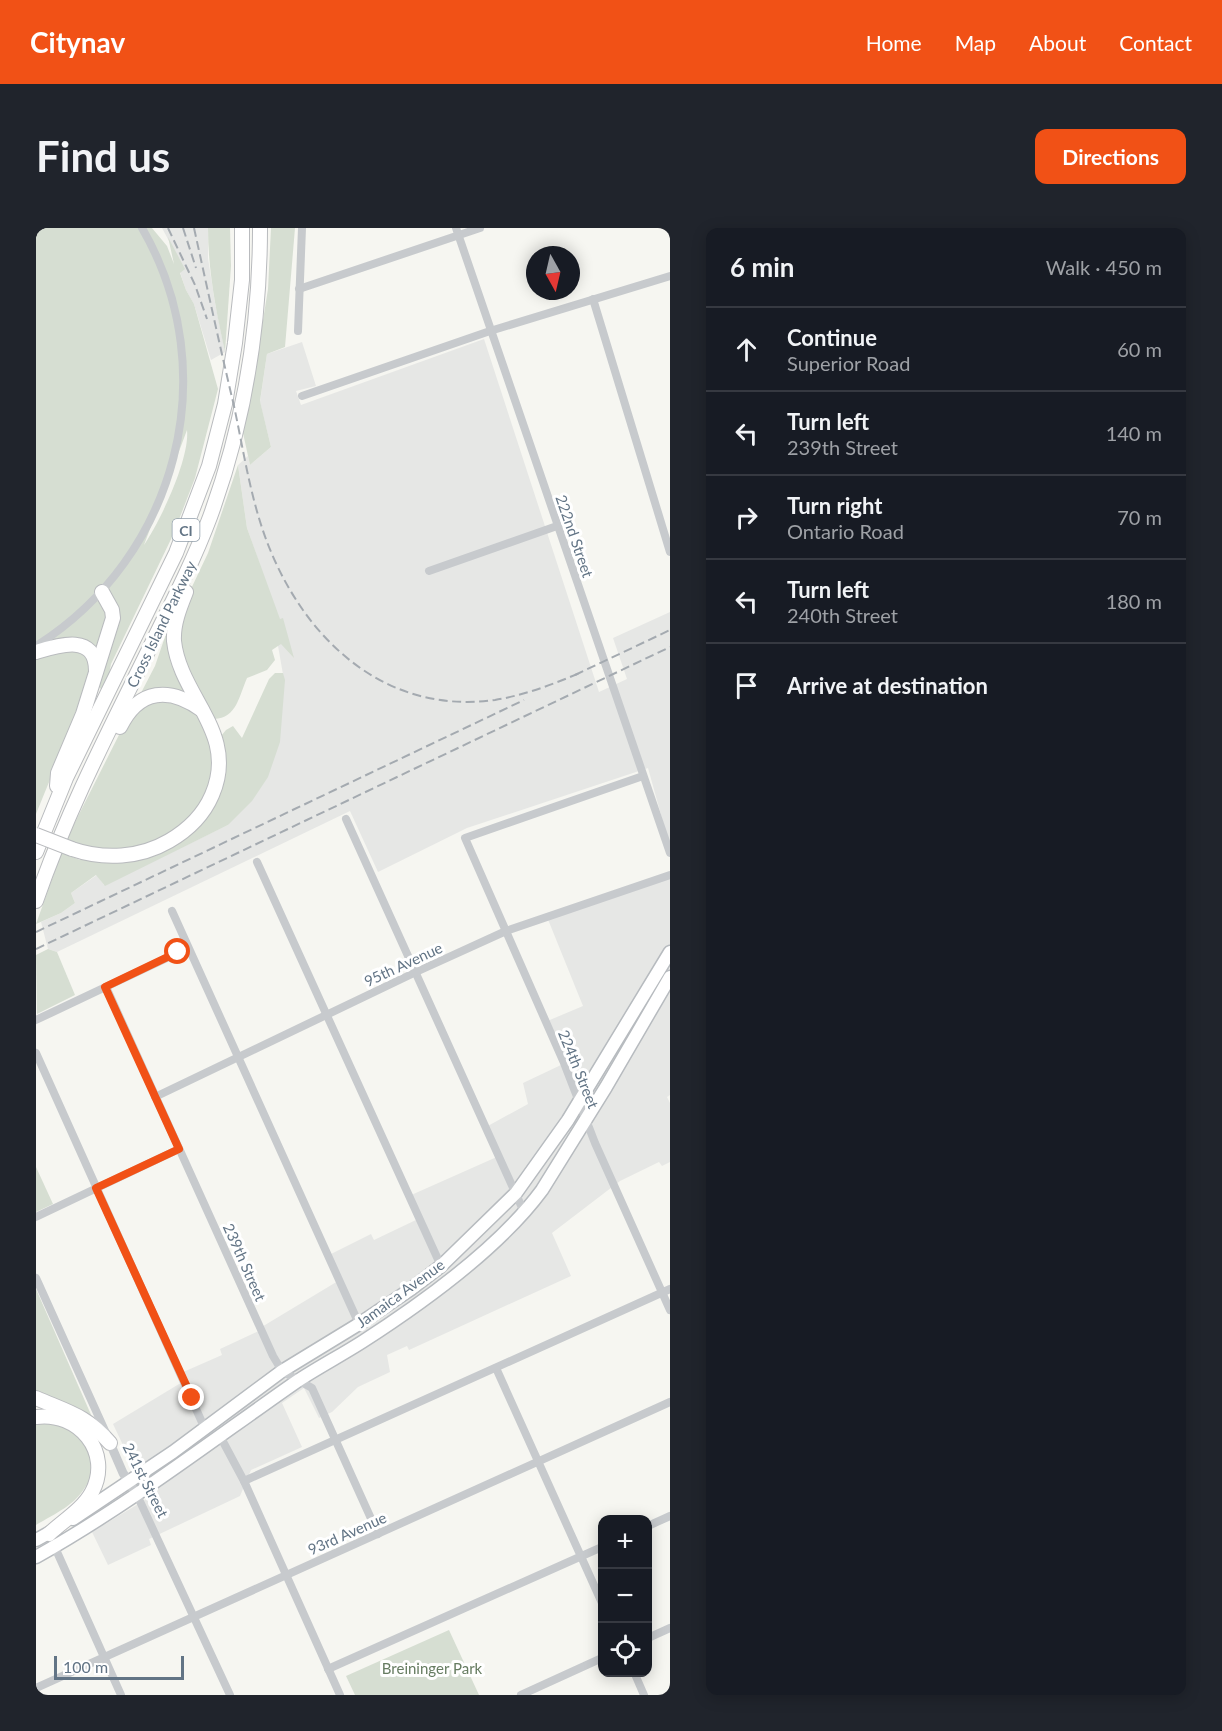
<!DOCTYPE html>
<meta charset="utf-8">
<style>
body{margin:0;font-family:Lato,sans-serif;background:#20242c;color:#f1f3f6}
.controls{position:absolute;right:18px;bottom:18px;display:grid;overflow:hidden;border-radius:12px;box-shadow:0 3px 15px #0003}
.controls button{width:54px;height:54px;display:grid;place-items:center;padding:0;border:0;border-bottom:2px solid #363941;background:#171b24;color:#f1f3f6;font:30px sans-serif}
.compass{position:absolute;left:490px;top:18px;width:54px;height:54px;border-radius:50%;background:#171b24;box-shadow:0 3px 15px #0003;rotate:172deg}
.scale{position:absolute;left:18px;bottom:15px;width:130px;box-sizing:border-box;padding-left:6px;border:3px solid #627485;border-top:0;font-size:16px;line-height:21px;white-space:nowrap;color:#627485;-webkit-text-stroke:4px #fff;paint-order:stroke}
.stop{position:absolute;width:18px;height:18px;margin:-14px;border:4px solid #f15116;border-radius:50%;background:#fff}
.stop.end{background:#f15116;border-color:#fff;box-shadow:0 2px 6px #0008}
.list{margin:0;padding:0;list-style:none}
h2{display:flex;justify-content:space-between;align-items:center;height:78px;margin:0;padding:0 24px;font-size:26px}
h2 small{font-size:20px;font-weight:400;color:#9ea1a6}
.list li{display:grid;grid-template-columns:39px 1fr auto;gap:18px;align-items:center;box-sizing:border-box;height:84px;padding:0 24px;border-top:2px solid #363941}
.list b{display:block;font-size:22px;white-space:nowrap}
.list p{margin:0;font-size:20px;white-space:nowrap;color:#9ea1a6}
.list em{font-size:20px;font-style:normal;color:#9ea1a6}
.icon{flex:none;width:33px;height:33px;fill:none;stroke:currentColor;stroke-width:2;stroke-linecap:round;stroke-linejoin:round}
.map{position:relative;flex:none;width:634px;height:1467px;overflow:hidden;border-radius:12px}
header{display:flex;align-items:center;gap:36px;box-sizing:border-box;height:84px;padding:0 30px;background:#f15116;color:#fff}
header strong{font-size:28px}
nav{display:flex;gap:33px;margin-inline-start:auto;font-size:21px}
.intro{display:flex;align-items:center;justify-content:space-between;box-sizing:border-box;height:144px;padding:0 36px}
h1{margin:0;font-size:42px}
.button{padding:15px 27px;border-radius:12px;background:#f15116;color:#fff;font-size:21px;font-weight:700}
main{display:flex;gap:36px;padding:0 36px}
aside{flex:1;background:#171b24;border-radius:12px;box-shadow:0 3px 15px #0003}
.map>svg:first-child{display:block}
.built{fill:#e6e7e5}
.green{fill:#d6ded2;fill-rule:evenodd}
.lines{fill:none;stroke-linecap:round;stroke-linejoin:round}
.primary-casing{stroke:#b7bbbf;stroke-width:15}
.motorway-casing{stroke:#b9bbbe;stroke-width:16}
.minor{stroke:#c7cacd;stroke-width:8}
.tertiary{stroke:#c7cacd;stroke-width:9}
.primary{stroke:#fff;stroke-width:12}
.motorway{stroke:#fff;stroke-width:14}
.rail{stroke:#a4aab0;stroke-width:2;stroke-dasharray:9 4.5;stroke-linecap:butt}
.motorway-bridge-casing{stroke:#b9bbbe;stroke-width:16;stroke-linecap:butt}
.motorway-bridge{stroke:#fff;stroke-width:14}
.route{stroke:#f15116;stroke-width:8}
.labels{text-anchor:middle;dominant-baseline:central;stroke-width:6;stroke-linejoin:round;paint-order:stroke}
.shield{fill:#fff;stroke:#919eaa;stroke-width:1.5}
.shield-label{font-size:14px;font-weight:bold;fill:#627485}
.street-label{font-size:15px;fill:#627485;stroke:#fff}
.park-label{font-size:15px;fill:#667c61;stroke:#fff}
</style>
<header>
<strong>Citynav</strong>
<nav><a>Home</a><a>Map</a><a>About</a><a>Contact</a></nav>
</header>
<div class="intro"><h1>Find us</h1><a class="button">Directions</a></div>
<main>
<div class="map">
<svg width="634" height="1467" viewBox="0 0 634 1467">
<rect width="100%" height="100%" fill="#f6f6f1"/>
<g class="built">
<path d="M126,0H172V30L179,75L189,124L175,132L158,76L150,62L144,44L148,41Z"/>
<path d="M448,111L563,464L591,451L577,410L634,384V619L612,540L431,600L342,644L314,583L21,724L12,721L5,694L25,685L39,675L35,665L61,647L68,657L192,597L248,452L238,395L223,334L211,300L202,237L212,228L214,237L235,219L224,174L231,126L266,114L280,158L260,163L265,177Z"/>
<path d="M634,647V867L631,869L634,875V934L626,938L623,934L584,953L516,1005L535,1048L373,1122L371,1118L351,1127L354,1144L322,1159L296,1184L283,1190L268,1160L246,1175L266,1219L215,1242L204,1268L113,1311L115,1317L72,1337L56,1304L112,1270L77,1196L148,1153L145,1145L186,1127L184,1121L225,1102L224,1100L302,1053L291,1028L335,1006L338,1012L382,991L373,968L463,928L450,899L492,876L487,855L525,837L509,794L547,778L511,689Z"/>
</g>
<g class="green">
<path d="M0,0H116L131,18L138,36L132,9L149,41L144,45L150,62L158,76L182,161L159,250L137,307L75,436L73,447L66,462L62,458L22,532L0,586ZM151,202C154,230 125,292 108,317Z"/>
<path d="M172,0H194L195,38L189,124C180,83 172,43 172,0Z"/>
<path d="M235,0H259L249,119L231,126L224,173L235,219L214,237L207,205L215,167L232,61Z"/>
<path d="M202,237L211,300L244,391L247,390L258,430L245,416L236,422L239,432L231,442L211,450C203,468 201,490 178,491L144,423L145,382L172,325Z"/>
<path d="M134,394L154,466H108L106,463L119,438Z"/>
<path d="M239,445H247L249,452L244,514L232,549L216,573L192,597L69,658L60,647L35,665L39,675L25,685L0,696L30,612L90,493C152,415 234,564 119,613C91,625 62,626 34,614L29,626L44,632L45,630L79,634L167,592L185,508L190,502L197,498L206,510L233,451Z"/>
<path d="M12,721L21,724L39,767L1,786L0,727Z"/>
<path d="M0,939L17,976L0,984Z"/>
<path d="M0,1061L56,1189L42,1180L0,1163Z"/>
<path d="M18,1193L44,1207L57,1231L55,1257L51,1256C40,1277 20,1285 0,1297V1195Z"/>
<path d="M413,1402L443,1467H319L310,1448Z"/>
</g>
<g class="lines">
<defs>
<g id="primary">
<path d="M37,1291L137,1224L246,1143L323,1096L375,1061L405,1038L480,965L532,892L634,724"/>
<path d="M0,1312L20,1301"/>
<path d="M0,1329C91,1278 174,1214 260,1154C281,1140 304,1128 326,1114C385,1076 464,1019 506,962L570,859L634,749"/>
</g>
<g id="motorway">
<path d="M0,424C23,417 60,405 60,443"/>
<path d="M84,499C103,460 134,459 166,482"/>
<path d="M21,558L22,545L47,486L77,390L76,382L66,364"/>
<path d="M36,621C68,632 104,630 133,613C152,602 167,588 176,567C203,505 144,469 138,413C137,396 144,379 150,364"/>
<path d="M0,624L30,550L140,325L173,238L189,176L199,115L206,52V0"/>
<path d="M0,673C32,580 78,493 121,405C140,367 159,329 174,289C208,196 224,99 224,0"/>
<path d="M0,1170C32,1184 50,1187 74,1215"/>
<path d="M0,1189C42,1183 77,1224 56,1264C47,1281 27,1293 13,1306"/>
</g>
</defs>
<use href="#primary" class="primary-casing"/>
<use href="#motorway" class="motorway-casing"/>
<g class="minor">
<path d="M420,0L634,625"/>
<path d="M263,61L444,0"/>
<path d="M557,71L634,324"/>
<path d="M262,103L266,0"/>
<path d="M266,168L454,103L634,48"/>
<path d="M393,343L521,298"/>
<path d="M0,418C141,329 190,145 106,0"/>
<path d="M607,548L429,610L528,835L559,915L634,1082"/>
<path d="M310,591L488,984"/>
<path d="M221,634L405,1038"/>
<path d="M136,683L323,1096"/>
<path d="M70,759L237,1128L246,1143L276,1160L342,1306"/>
<path d="M0,792L152,720"/>
<path d="M0,825L169,1201"/>
<path d="M119,869L380,744L470,703L634,647"/>
<path d="M0,989L143,921"/>
<path d="M0,1050L70,1205"/>
<path d="M460,1140L566,1375"/>
<path d="M184,1208L208,1253L304,1467"/>
<path d="M208,1253L634,1061"/>
<path d="M101,1267L194,1467"/>
<path d="M612,1298L634,1288"/>
<path d="M17,1315L85,1467"/>
<path d="M612,1410L634,1400"/>
<path d="M292,1441L566,1319"/>
<path d="M598,1444L608,1467"/>
<path d="M0,1460L634,1174"/>
<path d="M485,1467L566,1430"/>
</g>
<path class="tertiary" d="M74,1215L87,1245L101,1267"/>
<use href="#primary" class="primary"/>
<use href="#motorway" class="motorway"/>
<g class="rail">
<path d="M132,0L159,57L171,91"/>
<path d="M147,0L160,40"/>
<path d="M158,0C171,59 184,119 198,178C208,225 215,274 233,319C271,414 351,487 459,472C489,467 518,456 546,444"/>
<path d="M539,447L634,402"/>
<path d="M0,704L488,472"/>
<path d="M0,721L634,419"/>
</g>
<defs>
<path id="motorway-bridge" d="M0,607L36,621"/>
</defs>
<use href="#motorway-bridge" class="motorway-bridge-casing"/>
<use href="#motorway-bridge" class="motorway-bridge"/>
</g>
<g class="lines">
<path class="route" d="M142,724L69,759L143,921L60,960L156,1170"/>
</g>
<g class="labels">
<rect class="shield" x="136.5" y="291" width="27" height="22" rx="4.5"/>
<g class="shield-label">
<text x="150" y="302">CI</text>
</g>
<g class="street-label">
<text transform="translate(539 308) rotate(71)">222nd Street</text>
<text transform="translate(125 396) rotate(-64)">Cross Island Parkway</text>
<text transform="translate(367 736) rotate(-25)">95th Avenue</text>
<text transform="translate(543 841) rotate(68)">224th Street</text>
<text transform="translate(209 1034) rotate(66)">239th Street</text>
<text transform="translate(364 1065) rotate(-36)">Jamaica Avenue</text>
<text transform="translate(110 1252) rotate(63)">241st Street</text>
<text transform="translate(311 1305) rotate(-24)">93rd Avenue</text>
</g>
<g class="park-label">
<text x="396" y="1440">Breininger Park</text>
</g>
</g>
</svg>
<div class="controls">
<button>+</button>
<button>−</button>
<button><svg class="icon" aria-label="locate" viewBox="0 0 24 24"><circle cx="12" cy="12" r="6"/><path d="M12 2v4M12 18v4M2 12h4M18 12h4"/></svg></button>
</div>
<svg class="compass" viewBox="-18 -18 36 36"><path d="M0-13l5 13h-10z" fill="#e53935"/><path d="M0 13l5-13h-10z" fill="#9ea1a6"/></svg>
<div class="scale">100 m</div>
<div class="stop" style="left:142px;top:724px"></div>
<div class="stop end" style="left:156px;top:1170px"></div>
</div>
<aside>
<h2>6 min<small>Walk · 450 m</small></h2>
<ul class="list">
<li><svg class="icon" aria-label="ahead" viewBox="0 0 24 24"><path d="M12 20V5M6 11l6-6 6 6"/></svg><div><b>Continue</b><p>Superior Road</p></div><em>60 m</em></li>
<li><svg class="icon" aria-label="left" viewBox="0 0 24 24"><path d="M17 20v-9H6M10 6l-5 5 5 5"/></svg><div><b>Turn left</b><p>239th Street</p></div><em>140 m</em></li>
<li><svg class="icon" aria-label="right" viewBox="0 0 24 24"><path d="M7 20v-9h11M14 6l5 5-5 5"/></svg><div><b>Turn right</b><p>Ontario Road</p></div><em>70 m</em></li>
<li><svg class="icon" aria-label="left" viewBox="0 0 24 24"><path d="M17 20v-9H6M10 6l-5 5 5 5"/></svg><div><b>Turn left</b><p>240th Street</p></div><em>180 m</em></li>
<li><svg class="icon" aria-label="arrive" viewBox="0 0 24 24"><path d="M6 21V4h12l-3 4 3 4H6"/></svg><div><b>Arrive at destination</b></div></li>
</ul>
</aside>
</main>
